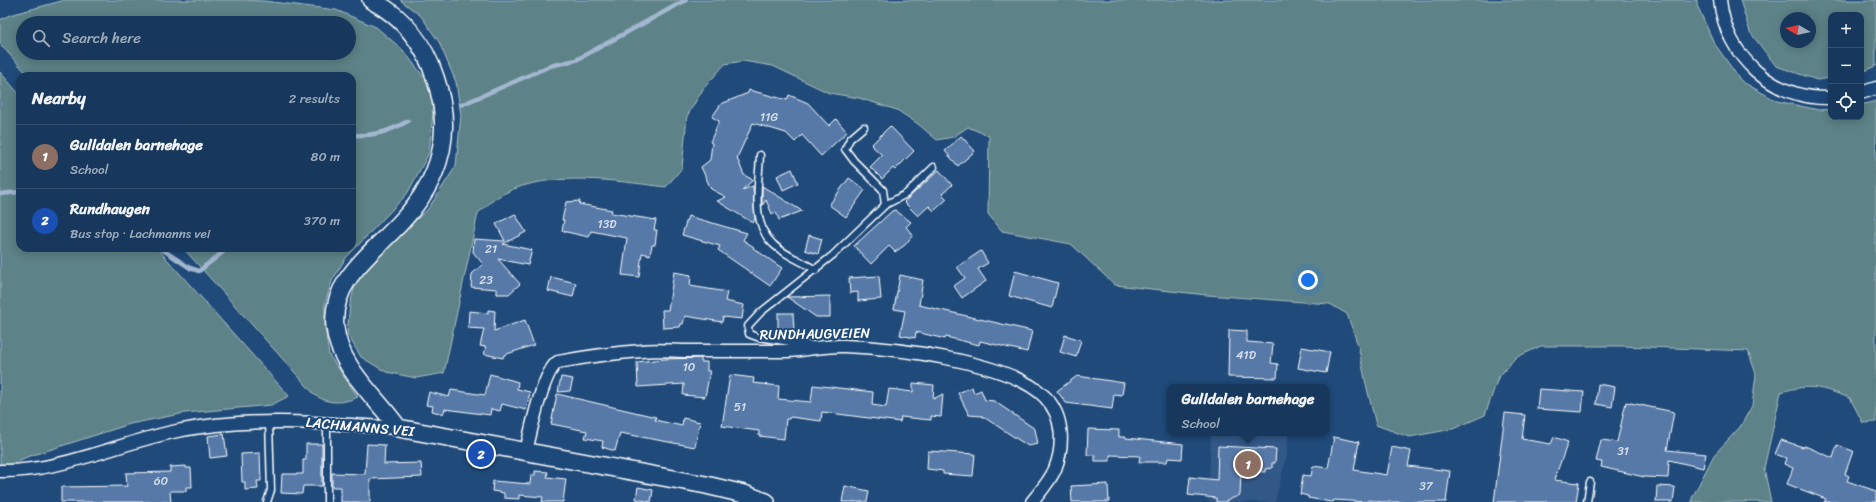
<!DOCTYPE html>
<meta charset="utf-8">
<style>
body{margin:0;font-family:Sriracha,sans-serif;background:#203f62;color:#f1f3f6}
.controls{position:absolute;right:12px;top:12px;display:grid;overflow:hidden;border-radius:8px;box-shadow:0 2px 10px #0003}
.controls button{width:36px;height:36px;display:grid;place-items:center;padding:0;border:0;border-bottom:1px solid #365272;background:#17385c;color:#f1f3f6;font:20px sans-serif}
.compass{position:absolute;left:1780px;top:12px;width:36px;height:36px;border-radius:50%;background:#17385c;box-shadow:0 2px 10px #0003;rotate:279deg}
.you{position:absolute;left:1308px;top:280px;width:14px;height:14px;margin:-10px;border:3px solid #fff;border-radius:50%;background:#1a73e8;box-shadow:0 0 0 6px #1a73e833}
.badge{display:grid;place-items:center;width:26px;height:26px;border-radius:50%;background:#8c9099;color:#fff;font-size:13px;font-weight:700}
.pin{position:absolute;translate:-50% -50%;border:2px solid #fff;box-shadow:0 1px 4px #0006}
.popup{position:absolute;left:1167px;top:384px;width:162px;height:52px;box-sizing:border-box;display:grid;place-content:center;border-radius:8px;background:#17385c;filter:drop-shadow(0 1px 3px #0005);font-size:13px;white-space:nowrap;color:#9eacbb}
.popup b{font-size:15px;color:#f1f3f6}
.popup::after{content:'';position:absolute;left:50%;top:100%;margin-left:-8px;border:8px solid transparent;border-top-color:#17385c}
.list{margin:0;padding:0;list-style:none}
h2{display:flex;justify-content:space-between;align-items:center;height:52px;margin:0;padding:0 16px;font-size:17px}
h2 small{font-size:13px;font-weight:400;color:#9eacbb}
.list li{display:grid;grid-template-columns:26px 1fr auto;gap:12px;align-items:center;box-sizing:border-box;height:64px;padding:0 16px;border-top:1px solid #365272}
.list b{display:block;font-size:15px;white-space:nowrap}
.list p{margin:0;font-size:13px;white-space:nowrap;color:#9eacbb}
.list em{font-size:13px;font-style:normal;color:#9eacbb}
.icon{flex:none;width:22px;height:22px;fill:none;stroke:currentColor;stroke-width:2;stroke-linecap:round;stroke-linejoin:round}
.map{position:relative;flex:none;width:1876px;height:502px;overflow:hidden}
.search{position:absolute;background:#17385c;box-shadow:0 2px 10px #0003;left:16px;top:16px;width:340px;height:44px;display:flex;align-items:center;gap:10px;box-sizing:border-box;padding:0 14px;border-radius:22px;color:#9eacbb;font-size:15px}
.panel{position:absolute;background:#17385c;box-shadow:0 2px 10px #0003;left:16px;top:72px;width:340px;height:180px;border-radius:12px}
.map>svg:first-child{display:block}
.built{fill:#305888}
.green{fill:#5d8287;stroke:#aec0c3;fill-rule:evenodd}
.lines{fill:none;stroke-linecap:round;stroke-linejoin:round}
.stream{stroke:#a3b8d0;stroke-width:4.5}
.building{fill:#5679a8;stroke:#fff}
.lane-casing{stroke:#fff;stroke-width:9}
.street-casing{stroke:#fff;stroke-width:15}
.secondary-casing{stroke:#fff;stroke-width:20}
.lane{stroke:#1f4a7a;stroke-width:6}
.street{stroke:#1f4a7a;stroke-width:12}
.secondary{stroke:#1f4a7a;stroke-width:17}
.labels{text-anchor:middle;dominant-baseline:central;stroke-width:4;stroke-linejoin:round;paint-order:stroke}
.number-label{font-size:12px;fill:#d5dee9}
.street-label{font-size:14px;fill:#fff;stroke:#1f4a7a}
</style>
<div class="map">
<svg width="1876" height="502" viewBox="0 0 1876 502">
<rect width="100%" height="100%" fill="#1f4a7a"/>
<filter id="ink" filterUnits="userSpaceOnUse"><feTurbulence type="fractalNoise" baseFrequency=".025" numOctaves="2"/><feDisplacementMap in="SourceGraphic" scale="8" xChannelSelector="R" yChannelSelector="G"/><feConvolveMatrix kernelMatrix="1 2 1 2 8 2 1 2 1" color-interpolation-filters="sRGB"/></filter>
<g filter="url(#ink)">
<path class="built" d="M1211,433H1288L1287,455L1275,502H1208Z"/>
<g class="green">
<path d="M65,0H242L264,1L336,10L376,27L403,50L427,81L434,103L429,153L407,194L345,259L332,281L325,304V328L329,355L358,397C344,403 329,405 315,395L183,248H352V76H29L0,44V20L10,15ZM23,23H349V53H23Z"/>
<path d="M400,0H1697V5L1714,43L1741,81L1777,101L1819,110L1831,109V117H1861V105L1876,101V422L1863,423L1850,398C1822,388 1811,383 1781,392L1764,468L1771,502H1692V498L1714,455L1740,427L1752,406L1756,374L1748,351L1622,346H1541L1515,358L1498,378L1485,415L1453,429L1409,437L1376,425L1366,384L1358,345L1347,314L1330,304L1207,295L1115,285L1071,244L1002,231L988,214L989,136L968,127L953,137L937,140L918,124L897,110L859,98L829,93L773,66L743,61L725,64L703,89L687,116L682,168L666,187C617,181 550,170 505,193C495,197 486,207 478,213L444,373L416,378L386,372L361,357L347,334L350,304L357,278L377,255L428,209L456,166L461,115L456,82L439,42L421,16Z"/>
<path d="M1740,0H1876V66L1861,72V15H1831V78L1817,80L1776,66L1750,32ZM1786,18H1810V42H1786Z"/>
<path d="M0,72L20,95V248H157L289,396L271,405L185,413L130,424L27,457L0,469Z"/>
</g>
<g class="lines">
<g class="stream">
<path d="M461,105L550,66L576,60L686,0"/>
<path d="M352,135C375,136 388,132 408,121"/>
<path d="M0,194L20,192"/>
<path d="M160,248L190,268L199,271L228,248"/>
</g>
</g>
<g class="building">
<path d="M749,90L787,100L789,95L808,103L829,126L836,119L847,132L821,156L802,135L795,142L786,133L753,123L737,158L744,175L753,180L742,190L753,186L755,219L753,223L717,201L726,197L711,189L701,167L710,160L712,143L710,142L719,121L712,117L721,104L748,93Z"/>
<path d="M890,126L914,151L895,170L893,168L882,179L870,167L882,155L871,145Z"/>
<path d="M961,136L975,151L958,166L945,151Z"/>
<path d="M792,169L798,183L783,190L777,176Z"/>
<path d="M939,170L952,185L942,194L947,199L934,211L929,206L918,216L904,202Z"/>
<path d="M849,178L865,190L846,217L829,205Z"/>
<path d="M762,186L802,211L779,220L776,212L772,214L766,200L762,206Z"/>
<path d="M580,201L579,204L612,210L611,213L656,220L654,230H657L655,245H652L650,255L642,253L639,277L622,275L627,238L591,231L589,237L562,231L564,220H562L566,202Z"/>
<path d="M895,210L911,222L906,227L913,235L905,245L895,252L889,246L871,264L854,246L892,211Z"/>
<path d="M515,214L526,232L503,244L532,250L528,265L498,259L520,284L509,294H497V289L471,287L472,274L483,264L473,252L474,239L505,241L496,224Z"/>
<path d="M688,216L747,233L743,240L754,247L753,248L782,268L770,286L718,250L720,246L682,235Z"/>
<path d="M809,235L822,239L818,254L805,250Z"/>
<path d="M981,251L988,263L978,269L986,281L962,298L954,286L965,278L957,267Z"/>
<path d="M1015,271L1058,283L1052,308L1009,296Z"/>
<path d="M674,272L691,275L690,286L727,292L725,301L744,305L742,319L723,317L722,322L685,316L683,324H681L680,327L663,328L662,310H668Z"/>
<path d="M900,275L923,280L919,305L1032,331L1027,352L980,341L979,345L946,337L945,339L916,332L915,338L900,335L905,311L894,309Z"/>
<path d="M879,276L881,299L858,301V292L850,293L849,278Z"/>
<path d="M551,277L576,283L573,297L548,291Z"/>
<path d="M830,296V317H816L787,297Z"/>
<path d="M488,310L495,311L494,331L525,320L534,345L504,355L503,358L484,354L486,347L480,346L484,329L468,328L469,311L488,313Z"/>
<path d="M778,313H793L794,330H778Z"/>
<path d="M1229,330L1247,331V342L1273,344L1271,363L1278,364L1277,378L1228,377Z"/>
<path d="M1065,335L1081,340L1076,357L1060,352Z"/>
<path d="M1302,347L1330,352L1326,373L1298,368Z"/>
<path d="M701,358V362H707V371H710L705,397L683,395L684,384L638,387L637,362L664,359Z"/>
<path d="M490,374L518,382L517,389L530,392L526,410L502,404L500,411L491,409L490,415L445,409L443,414L432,411L433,406L426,405L429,392L449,397L451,390L485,395Z"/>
<path d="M730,375L754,378L753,383L779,386L778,399L811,402L813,385L873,392L872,405L886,407L889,389L913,392V383L934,385L933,399L943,394L941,417L931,416V420L901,417L900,422L822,412L821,421L790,417L789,419H786L784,439L759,436V431L722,426Z"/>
<path d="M1077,376L1124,383L1122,395L1114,394L1112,409L1066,403L1057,391Z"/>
<path d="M561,377L573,379L570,391L558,392Z"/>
<path d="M1598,384L1615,387L1612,407L1596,404Z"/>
<path d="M972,387L974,393L981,390L985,400L994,401L1035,429L1038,444L1028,446L982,416L969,415L958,393Z"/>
<path d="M1539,389L1584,392L1582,412L1537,409Z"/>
<path d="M557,394L656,417L655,420L682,426L683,418L700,422L695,447L620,433L615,451L602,447L603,441L585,438L587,431L551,424Z"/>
<path d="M1626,402L1674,412L1667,450L1706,454L1703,468L1669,460L1668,478L1644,477L1601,467L1602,462L1596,461L1601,440L1617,442Z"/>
<path d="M1505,413L1525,415L1522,439L1551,444L1554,437L1568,442L1554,480L1579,483L1576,502H1494Z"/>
<path d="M1088,429L1119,430V437H1126V438L1183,444L1182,459L1168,458L1167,462H1139L1140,456L1110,455V461H1095V455H1087Z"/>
<path d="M224,434L227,456L210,458L208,436Z"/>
<path d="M1334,437L1359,442L1354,470L1387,475L1392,447L1411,451L1408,466L1450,471L1446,502H1383L1368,500L1367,502L1334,500L1333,502H1331L1308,498V496L1300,494L1303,475L1311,476L1313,466L1328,468Z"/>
<path d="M1781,440L1803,447L1805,446L1833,458L1837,445L1853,451L1845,474L1849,476L1847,481L1876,491V502H1824L1826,499L1787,484L1793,468L1784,464L1786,458L1775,454Z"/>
<path d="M306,444H322V486H303L302,494L281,493L282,474H303V460H306Z"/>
<path d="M367,444L385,445L384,464L421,463L422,477L370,479V502H341V487H332V473L365,474Z"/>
<path d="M1218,446L1276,449L1275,463H1272V468L1265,469V472L1241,471L1240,495L1224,502H1216V498L1188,495L1190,477L1217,480Z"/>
<path d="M928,451L975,454L973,476L943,474V471L927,469Z"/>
<path d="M260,453L261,481H257L258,489L245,490V482H242L241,454Z"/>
<path d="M186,466V468H191L192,487H186V491H170L171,502H61V487L127,486L126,473L170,472V467Z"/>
<path d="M535,471L548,472L547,477L566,479L563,502H542L543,497L519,495V499L504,498V493L492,491L493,481L530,484L531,475H535Z"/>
<path d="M1108,484L1109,502H1072L1071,486Z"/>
<path d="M845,486L869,491L867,502H842Z"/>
<path d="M1657,486L1675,487L1673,502H1656Z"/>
<path d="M638,487L653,490L651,502L636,499Z"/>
</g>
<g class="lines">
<defs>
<g id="lane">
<path d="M864,127L850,139L845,149L854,161L883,190L885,205"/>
<path d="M760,155C759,183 750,223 773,244C783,254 803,262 816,270"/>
<path d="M810,345L757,337L749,334L748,326L761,312L833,255L885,205L906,194L934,167"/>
<path d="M327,423V502"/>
<path d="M267,502L271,490L269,421"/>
<path d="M1587,502L1590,482"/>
</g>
<g id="street">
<path d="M1720,0C1726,57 1773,100 1831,98"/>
<path d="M1861,93L1876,88"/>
<path d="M526,452C530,434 543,371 558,362C585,357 613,353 641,351C656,349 672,351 687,351C719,351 751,351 783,351C803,351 823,345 844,346C894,348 1010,361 1045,397C1064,416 1064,446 1055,469C1050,481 1040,492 1032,502"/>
<path d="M0,471C61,472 118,443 177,431C251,416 324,423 398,428"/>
</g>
<path id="secondary" d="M371,0C402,16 424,43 435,77C454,132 441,179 402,221C374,252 330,280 335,327C339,368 376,396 398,428L706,485L744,494L766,502"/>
</defs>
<use href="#lane" class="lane-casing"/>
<use href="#street" class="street-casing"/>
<use href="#secondary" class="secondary-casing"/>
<use href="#lane" class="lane"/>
<use href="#street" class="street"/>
<use href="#secondary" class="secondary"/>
</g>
</g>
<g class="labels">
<g class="number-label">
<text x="769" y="117">11G</text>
<text x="607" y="224">13D</text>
<text x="491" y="249">21</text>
<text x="486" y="280">23</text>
<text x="1246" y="355">41D</text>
<text x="689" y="367">10</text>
<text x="740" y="407">51</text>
<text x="1623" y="451">31</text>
<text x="161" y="481">60</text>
<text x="1426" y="486">37</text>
</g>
<g class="street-label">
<text transform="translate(815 334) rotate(-1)">RUNDHAUGVEIEN</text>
<text transform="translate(360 427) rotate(5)">LACHMANNS VEI</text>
</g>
</g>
</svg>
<div class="controls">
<button>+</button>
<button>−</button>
<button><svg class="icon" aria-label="locate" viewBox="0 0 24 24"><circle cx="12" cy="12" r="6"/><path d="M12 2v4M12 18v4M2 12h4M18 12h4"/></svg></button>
</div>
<svg class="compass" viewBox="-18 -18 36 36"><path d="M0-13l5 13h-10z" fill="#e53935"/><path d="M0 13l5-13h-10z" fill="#9eacbb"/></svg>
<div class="you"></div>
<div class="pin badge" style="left:1248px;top:464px;background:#8d6e63">1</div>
<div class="popup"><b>Gulldalen barnehage</b>School</div>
<div class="pin badge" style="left:481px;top:454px;background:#1a4fb4">2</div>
<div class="search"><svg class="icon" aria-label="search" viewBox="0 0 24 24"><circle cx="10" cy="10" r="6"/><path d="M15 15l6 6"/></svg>Search here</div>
<section class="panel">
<h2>Nearby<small>2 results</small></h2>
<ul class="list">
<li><span class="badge" style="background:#8d6e63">1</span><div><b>Gulldalen barnehage</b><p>School</p></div><em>80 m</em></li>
<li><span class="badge" style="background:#1a4fb4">2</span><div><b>Rundhaugen</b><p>Bus stop · Lachmanns vei</p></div><em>370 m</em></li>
</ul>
</section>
</div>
